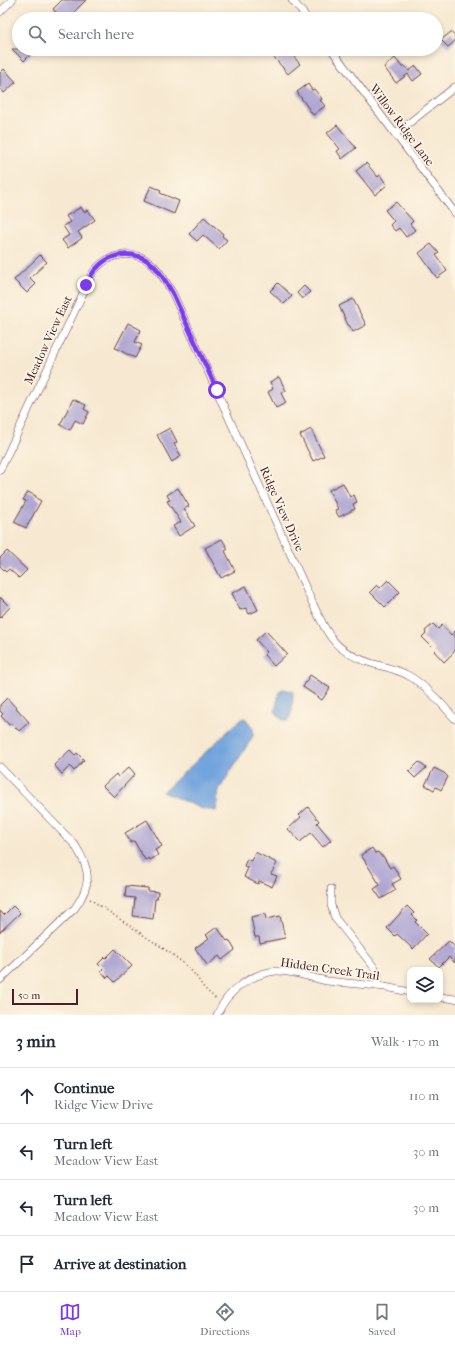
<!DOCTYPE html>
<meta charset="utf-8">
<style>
body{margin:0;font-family:"IM FELL French Canon",serif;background:#f2f2f3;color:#1f2937}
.controls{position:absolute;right:12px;bottom:12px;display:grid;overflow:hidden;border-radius:8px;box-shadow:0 2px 6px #0003}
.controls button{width:36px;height:36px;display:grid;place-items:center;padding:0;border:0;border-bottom:1px solid #e0e1e3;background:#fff;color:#1f2937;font:20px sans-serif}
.scale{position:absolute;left:12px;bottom:10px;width:66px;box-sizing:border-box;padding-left:4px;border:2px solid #4a1f2b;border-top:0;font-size:11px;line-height:14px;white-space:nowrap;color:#4a1f2b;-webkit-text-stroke:3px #fcf5e5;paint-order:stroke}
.stop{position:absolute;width:12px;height:12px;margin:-9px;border:3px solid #7c3aed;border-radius:50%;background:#fff}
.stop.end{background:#7c3aed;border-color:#fff;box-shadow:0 1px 4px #0008}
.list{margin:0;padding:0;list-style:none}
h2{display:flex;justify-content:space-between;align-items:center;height:52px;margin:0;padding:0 16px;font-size:17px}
h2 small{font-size:13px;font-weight:400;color:#747a83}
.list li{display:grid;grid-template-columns:26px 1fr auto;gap:12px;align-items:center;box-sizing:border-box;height:56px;padding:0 16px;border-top:1px solid #e0e1e3}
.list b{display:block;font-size:15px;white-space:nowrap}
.list p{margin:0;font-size:13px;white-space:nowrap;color:#747a83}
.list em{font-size:13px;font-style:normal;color:#747a83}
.icon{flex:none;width:22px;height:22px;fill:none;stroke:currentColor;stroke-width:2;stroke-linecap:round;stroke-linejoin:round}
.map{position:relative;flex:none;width:455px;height:1015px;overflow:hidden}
.search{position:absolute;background:#fff;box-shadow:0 2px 6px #0003;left:12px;right:12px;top:12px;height:44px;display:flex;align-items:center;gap:10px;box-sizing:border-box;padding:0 14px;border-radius:22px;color:#747a83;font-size:15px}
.sheet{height:276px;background:#fff}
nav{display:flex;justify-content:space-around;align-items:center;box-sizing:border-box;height:56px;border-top:1px solid #e0e1e3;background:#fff;font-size:11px;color:#747a83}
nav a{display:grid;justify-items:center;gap:2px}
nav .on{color:#7c3aed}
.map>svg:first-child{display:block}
.water{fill:#71a3dd;stroke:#5e6184}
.building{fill:#b0a7d3}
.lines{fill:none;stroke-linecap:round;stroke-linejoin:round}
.minor-casing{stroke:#643d44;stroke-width:8}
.path{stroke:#643d44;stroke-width:1.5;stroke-dasharray:1 3;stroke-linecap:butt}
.minor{stroke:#fff;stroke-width:7}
.route{stroke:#7c3aed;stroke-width:5}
.labels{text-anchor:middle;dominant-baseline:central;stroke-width:3.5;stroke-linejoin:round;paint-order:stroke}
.street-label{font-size:12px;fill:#4a1f2b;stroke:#fcf5e5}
</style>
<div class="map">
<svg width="455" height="1015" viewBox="0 0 455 1015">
<rect width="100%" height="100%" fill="#fcf5e5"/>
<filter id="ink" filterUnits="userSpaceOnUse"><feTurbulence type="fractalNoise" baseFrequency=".025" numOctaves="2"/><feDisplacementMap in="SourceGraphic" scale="8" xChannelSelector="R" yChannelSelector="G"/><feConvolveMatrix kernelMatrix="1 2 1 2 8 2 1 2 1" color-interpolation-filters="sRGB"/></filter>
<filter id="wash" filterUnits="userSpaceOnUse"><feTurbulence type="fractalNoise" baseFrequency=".012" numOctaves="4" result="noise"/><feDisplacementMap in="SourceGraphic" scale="16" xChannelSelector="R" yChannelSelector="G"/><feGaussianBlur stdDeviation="0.9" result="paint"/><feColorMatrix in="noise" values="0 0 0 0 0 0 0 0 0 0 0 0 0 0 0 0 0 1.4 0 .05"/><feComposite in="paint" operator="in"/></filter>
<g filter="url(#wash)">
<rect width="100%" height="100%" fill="#f7e9d1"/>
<g class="water">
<path d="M282,689L293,691L292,711L288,721L281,719L275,711L279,693Z"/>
<path d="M245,718L253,728V736L219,790L216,811L200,808L163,792L240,720Z"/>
</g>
<g id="blocks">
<g class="building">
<path d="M62,0H86L67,19H62L53,9Z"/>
<path d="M451,32L455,37V41L448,47L441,40Z"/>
<path d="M12,49H36L24,61Z"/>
<path d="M267,49H287L300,64L288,74Z"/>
<path d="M395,58L402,67L404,65L409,71L416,66L422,74L413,81L408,74L396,83L384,67Z"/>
<path d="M4,69L16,82L4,93L0,88V73Z"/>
<path d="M308,84L312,90L314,89L322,99L320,100L325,106L313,115L297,92Z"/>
<path d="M337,125L356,148L342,159L337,151L340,149L327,133Z"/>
<path d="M366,163L378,177L380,175L387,185L375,195L356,171Z"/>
<path d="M151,186L161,190L160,193L179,201L174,214L144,201Z"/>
<path d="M396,202L413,221L410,224L415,230L406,237L399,228L395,231L390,225L394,221L385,210Z"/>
<path d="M81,207L84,212L88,210L95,220L78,232L82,238L68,248L62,240L69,235L63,226L70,222L66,216Z"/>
<path d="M204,217L223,234L222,236L227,240L219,249L203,235L197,241L189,234Z"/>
<path d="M431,244L439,253L436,255L447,271L437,278L419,253Z"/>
<path d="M40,255L47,262L30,278L36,284L27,293L14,280Z"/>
<path d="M278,283L292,296L284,304L270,291Z"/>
<path d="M304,286L310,292L302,299L297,293Z"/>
<path d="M353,299L366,325L353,332L349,325H348L339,306Z"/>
<path d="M128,323L141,330L135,342L142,345L135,358L115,348Z"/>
<path d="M279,377L286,391L281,393L286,403L276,408L268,392L273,389L270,382Z"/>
<path d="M73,399L86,405L84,409L89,412L83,424L75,420L70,430L60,425Z"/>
<path d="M170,428L177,442L174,444L181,456L172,462L157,435Z"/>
<path d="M311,429L324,456L313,461L300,435Z"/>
<path d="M343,483L350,497L354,495L357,502L353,504L355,509L339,517L335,510L338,509L329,490Z"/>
<path d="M178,488L189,506L184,509L195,526L179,536L173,526L181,522L167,501L170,500L167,495Z"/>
<path d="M28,492L36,496V498L41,501L26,528L14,522L26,501L23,500Z"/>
<path d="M222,539L228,549L225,551L235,571L221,578L205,548Z"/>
<path d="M7,551L27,570L19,578L9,569L6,572L0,566V558Z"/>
<path d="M388,580L400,592L385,607L370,592L377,585L380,588Z"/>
<path d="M246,586L258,610L249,614L246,608L240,610L232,593Z"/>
<path d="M0,597L10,607L0,618Z"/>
<path d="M433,624L438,629L442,625L451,635L455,631V651L444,662L434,651L435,650L422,637L426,633L425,631Z"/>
<path d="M266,631L287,654L274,666L264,655L267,652L256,640Z"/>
<path d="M310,675L330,688L322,700L303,687Z"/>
<path d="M7,698L29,722L19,731L11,723L9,725L1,716L3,714L0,711V705Z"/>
<path d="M70,750L75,755L77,753L84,760L74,771L70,766L62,774L54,765Z"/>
<path d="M419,762L426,768L415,778L409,772Z"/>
<path d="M129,767L135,774L114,797L103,786L116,774L118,777Z"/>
<path d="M434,768L444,773L448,777L441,790L436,787L434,790L425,785Z"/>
<path d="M308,807L319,821L317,823L331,840L323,847L311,833L300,842L288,829L301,817L299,815Z"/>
<path d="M147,820L162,846L155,850L158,855L150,860L149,858L145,860L134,841L131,843L125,833Z"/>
<path d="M372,848L375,853L378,852L381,856H383L390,868L393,866L401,879L392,884L396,890L381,899L374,889L380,885L361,855Z"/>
<path d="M255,852L277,863L271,874L277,876L272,887L259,881L258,884L244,877L248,868L244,866L247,859L251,861Z"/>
<path d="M126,886L148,888V891L158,892L157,899H155L153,919L133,916L135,898L125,897Z"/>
<path d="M13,906L20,913L0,932V911L4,915Z"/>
<path d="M407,906L414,913L412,915L417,920L415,922L427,934L413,949L397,934L395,936L387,928Z"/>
<path d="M265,914L266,919L280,916L285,938L260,943L259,937H255L251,917Z"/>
<path d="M217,927L227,941L229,940L235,950L222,960L219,956L207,965L195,948L209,938L206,935Z"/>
<path d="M449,941L455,947V963L449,957L439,967L430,959Z"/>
<path d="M115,949L132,966L115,982L109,976L107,978L101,971L103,969L98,964L105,957L106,958Z"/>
</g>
</g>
</g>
<g filter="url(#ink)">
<use href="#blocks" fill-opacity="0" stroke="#643d44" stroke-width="1"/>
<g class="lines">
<defs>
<g id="minor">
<path d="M292,0L308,19"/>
<path d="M0,12L12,0"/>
<path d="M331,49L455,213"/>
<path d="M395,134L455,87"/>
<path d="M0,470L92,274C107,252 137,247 156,268C163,276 168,285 173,294L312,602C329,637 334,652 374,664C386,667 400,670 411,677C428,688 442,704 455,719"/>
<path d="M0,767L75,845C91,870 92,884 75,908L0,980"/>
<path d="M331,889V905L335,918L374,967L378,975L377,986"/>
<path d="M440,997L455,999"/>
<path d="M217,1015C227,991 250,974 276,971C290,970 313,978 327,981C344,983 360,984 377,986C388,987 399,990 410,992"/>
</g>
</defs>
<use href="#minor" class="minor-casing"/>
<path class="path" d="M90,899L173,955L188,967L196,976L204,988L216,999"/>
<use href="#minor" class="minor"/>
</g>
</g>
<g class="lines" filter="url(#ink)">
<path class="route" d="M86,285C89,279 92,273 96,269C112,250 140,250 156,268C163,276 168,285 173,294L217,390"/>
</g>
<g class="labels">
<g class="street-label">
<text transform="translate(402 125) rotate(53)">Willow Ridge Lane</text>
<text transform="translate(48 340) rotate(-65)">Meadow View East</text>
<text transform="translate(282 509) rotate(66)">Ridge View Drive</text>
<text transform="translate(330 969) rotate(8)">Hidden Creek Trail</text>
</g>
</g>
</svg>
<div class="controls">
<button><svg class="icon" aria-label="layers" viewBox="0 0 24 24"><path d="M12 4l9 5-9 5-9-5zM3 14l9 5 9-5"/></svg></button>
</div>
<div class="scale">50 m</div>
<div class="stop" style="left:217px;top:390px"></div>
<div class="stop end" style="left:86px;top:285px"></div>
<div class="search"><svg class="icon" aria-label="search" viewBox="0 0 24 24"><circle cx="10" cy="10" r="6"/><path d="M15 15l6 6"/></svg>Search here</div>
</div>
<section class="sheet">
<h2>3 min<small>Walk · 170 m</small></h2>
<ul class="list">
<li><svg class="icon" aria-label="ahead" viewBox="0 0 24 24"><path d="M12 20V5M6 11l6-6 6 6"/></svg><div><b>Continue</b><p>Ridge View Drive</p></div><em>110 m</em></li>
<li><svg class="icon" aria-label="left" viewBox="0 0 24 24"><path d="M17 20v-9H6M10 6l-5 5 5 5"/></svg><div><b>Turn left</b><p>Meadow View East</p></div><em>30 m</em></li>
<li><svg class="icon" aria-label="left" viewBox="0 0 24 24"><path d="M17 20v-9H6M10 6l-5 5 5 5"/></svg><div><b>Turn left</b><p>Meadow View East</p></div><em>30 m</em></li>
<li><svg class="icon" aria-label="arrive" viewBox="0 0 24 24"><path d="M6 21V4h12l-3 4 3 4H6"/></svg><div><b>Arrive at destination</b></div></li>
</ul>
</section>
<nav>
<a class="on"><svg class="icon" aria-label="map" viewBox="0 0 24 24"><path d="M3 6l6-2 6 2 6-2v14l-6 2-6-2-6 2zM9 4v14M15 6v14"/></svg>Map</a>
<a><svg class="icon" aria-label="directions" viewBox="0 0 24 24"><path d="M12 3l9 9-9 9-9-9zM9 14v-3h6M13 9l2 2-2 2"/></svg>Directions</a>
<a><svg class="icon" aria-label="saved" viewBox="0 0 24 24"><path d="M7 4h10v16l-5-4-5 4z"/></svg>Saved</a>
</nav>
